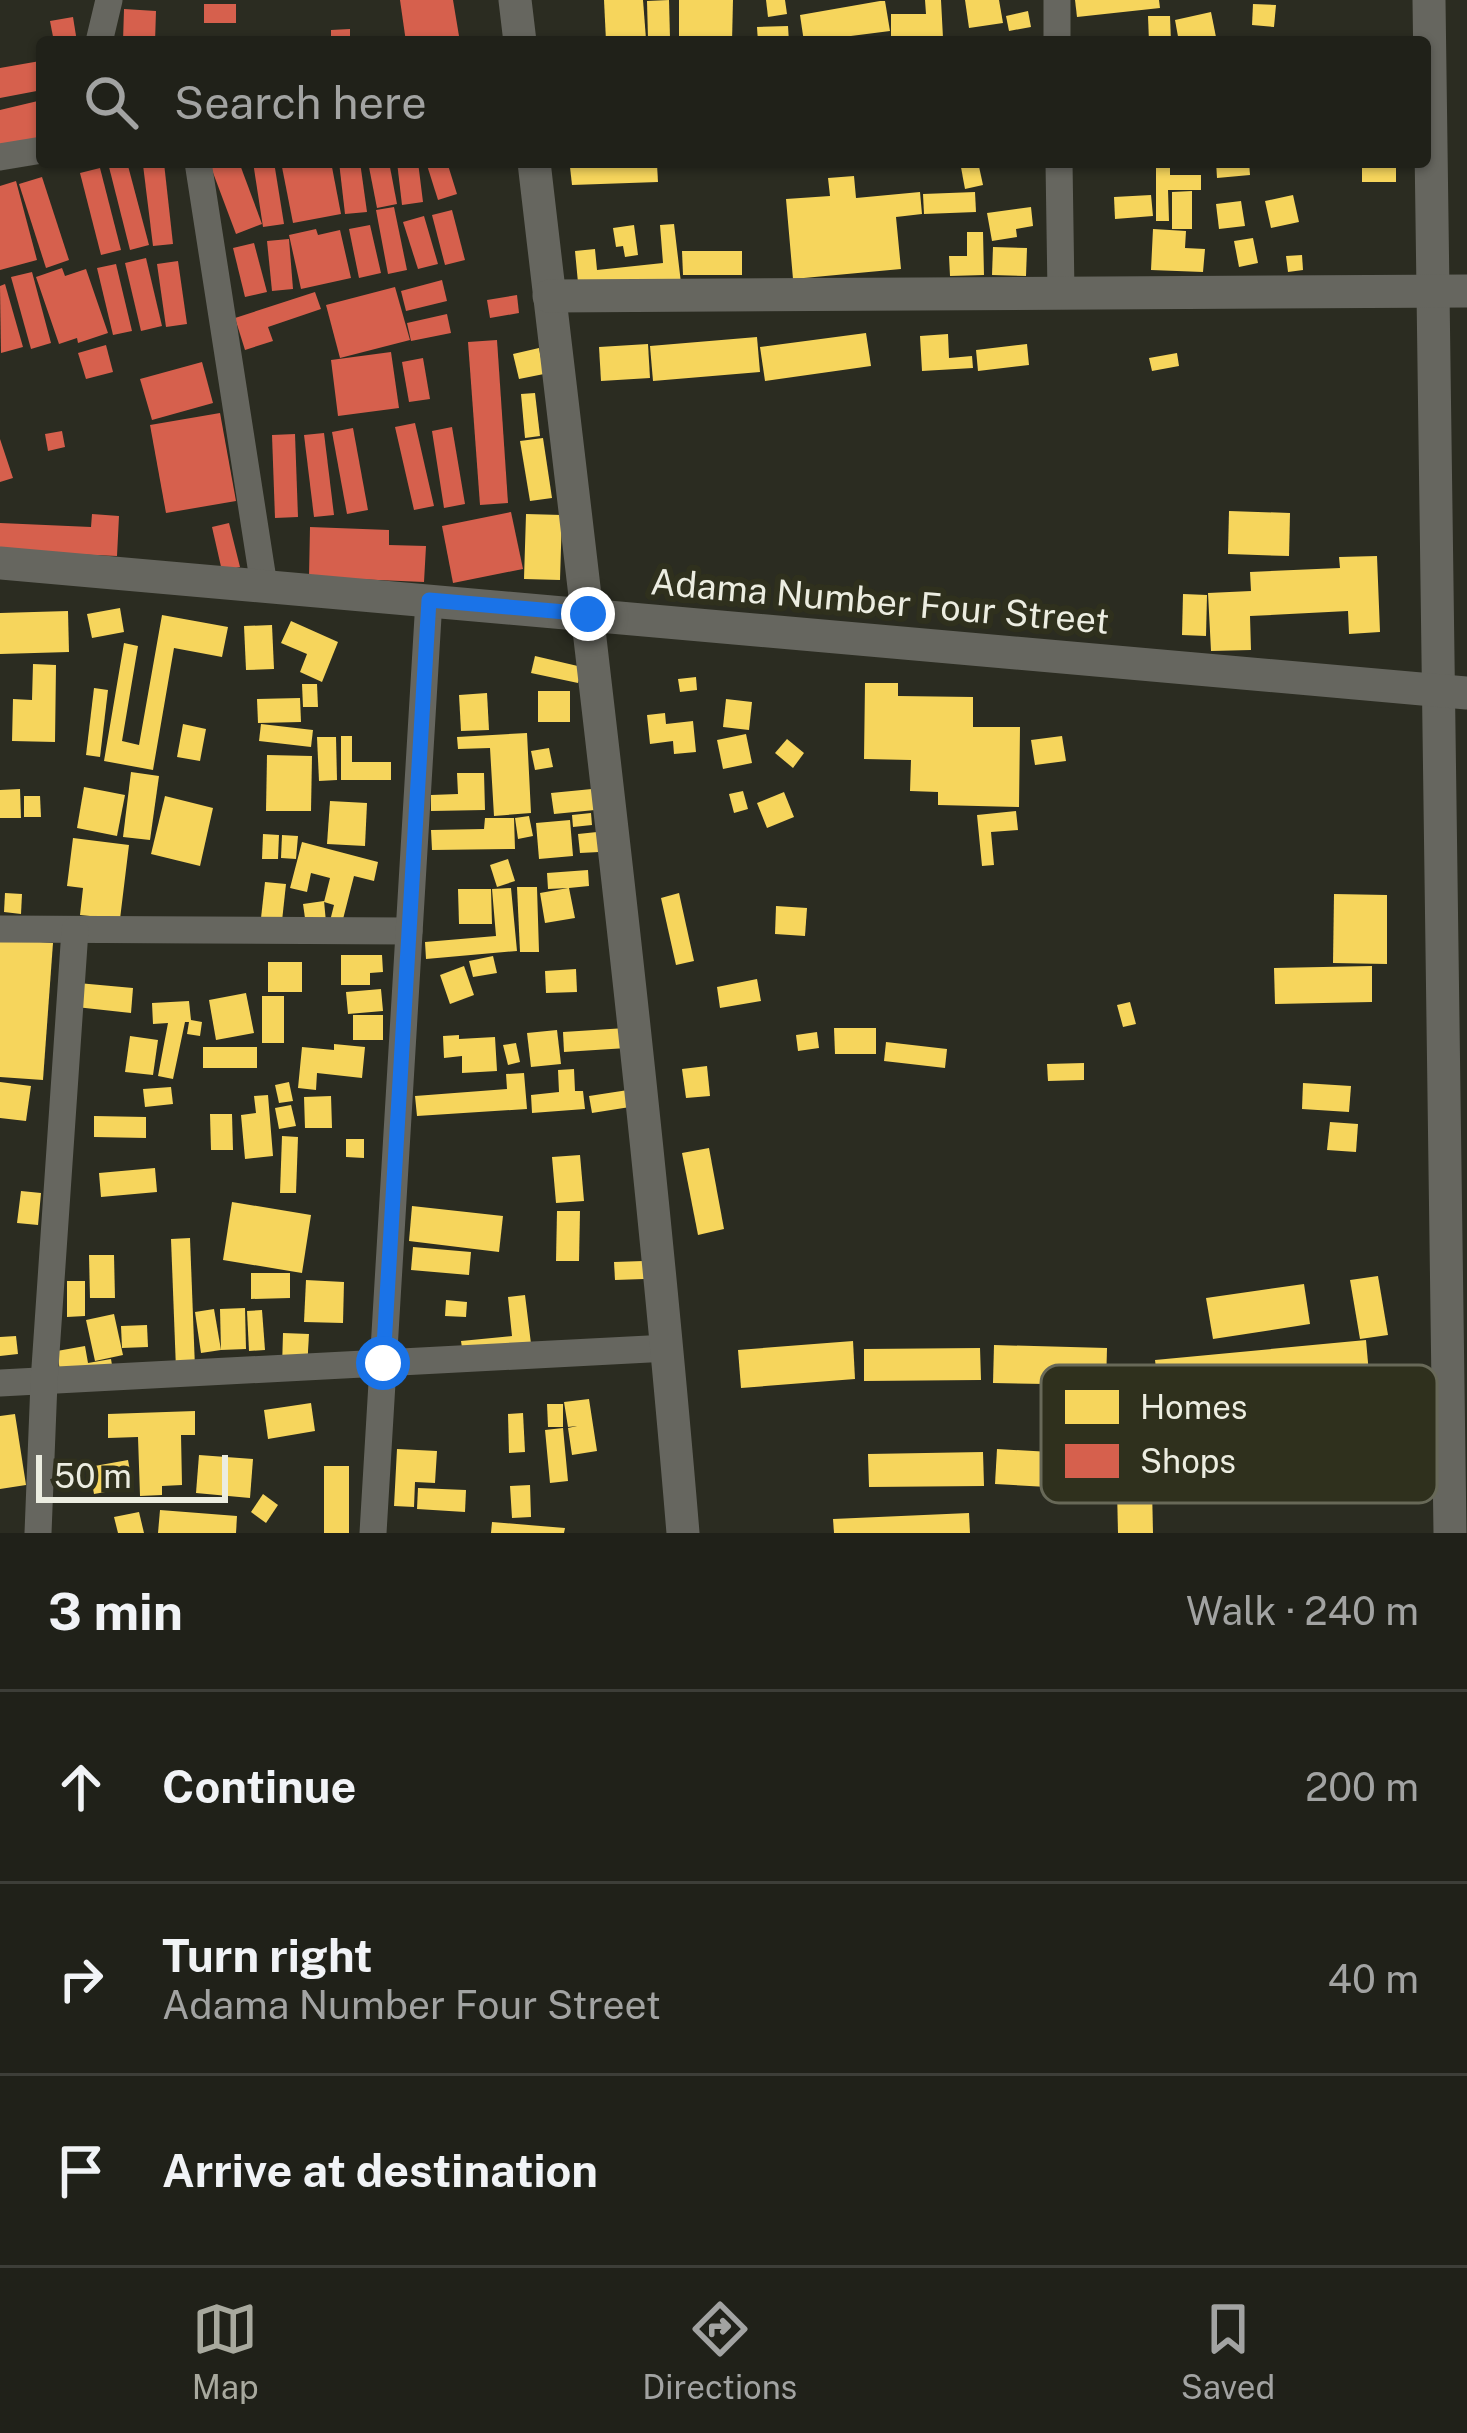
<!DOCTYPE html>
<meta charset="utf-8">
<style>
body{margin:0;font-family:"Public Sans",sans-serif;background:#282922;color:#f1f3f6}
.scale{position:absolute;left:36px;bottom:30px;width:192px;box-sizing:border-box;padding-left:12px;border:6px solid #ecede1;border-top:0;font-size:33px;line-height:42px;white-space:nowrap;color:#ecede1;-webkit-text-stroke:9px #2f301d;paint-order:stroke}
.stop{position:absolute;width:36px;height:36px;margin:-27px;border:9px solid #1a73e8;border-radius:50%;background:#fff}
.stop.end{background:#1a73e8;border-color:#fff;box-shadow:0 3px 12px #0008}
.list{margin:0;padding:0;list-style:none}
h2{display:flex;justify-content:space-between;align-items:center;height:156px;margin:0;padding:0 48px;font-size:51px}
h2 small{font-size:39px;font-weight:400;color:#a2a3a2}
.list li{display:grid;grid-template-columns:78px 1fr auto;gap:36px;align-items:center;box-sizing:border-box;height:192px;padding:0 48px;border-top:3px solid #3d3e38}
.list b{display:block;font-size:45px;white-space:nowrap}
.list p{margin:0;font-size:39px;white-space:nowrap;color:#a2a3a2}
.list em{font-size:39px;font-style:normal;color:#a2a3a2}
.icon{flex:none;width:66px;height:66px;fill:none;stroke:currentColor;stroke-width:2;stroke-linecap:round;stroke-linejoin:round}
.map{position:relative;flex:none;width:1467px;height:1533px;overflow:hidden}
.search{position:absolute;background:#202119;box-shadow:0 3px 9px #0004;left:36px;right:36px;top:36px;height:132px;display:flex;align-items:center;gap:30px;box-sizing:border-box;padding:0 42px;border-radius:12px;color:#a2a3a2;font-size:45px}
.sheet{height:732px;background:#202119}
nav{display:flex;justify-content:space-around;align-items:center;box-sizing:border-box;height:168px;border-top:3px solid #3d3e38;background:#202119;font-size:33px;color:#a2a3a2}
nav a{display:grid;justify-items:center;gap:6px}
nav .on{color:#a8a99e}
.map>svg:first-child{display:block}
.homes{fill:#f6d55c}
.shops{fill:#d6604d}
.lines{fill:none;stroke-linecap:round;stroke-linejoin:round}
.minor{stroke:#66665f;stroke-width:27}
.tertiary{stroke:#66665f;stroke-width:33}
.route{stroke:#1a73e8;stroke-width:15}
.labels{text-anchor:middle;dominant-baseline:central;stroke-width:12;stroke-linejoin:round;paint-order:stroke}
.street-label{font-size:36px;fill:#ecede1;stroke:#2f301d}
.key{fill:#2f301d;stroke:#686958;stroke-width:3}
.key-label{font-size:33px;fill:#ecede1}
</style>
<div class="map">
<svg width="1467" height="1533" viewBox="0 0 1467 1533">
<rect width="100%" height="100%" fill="#2b2c21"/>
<g class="homes">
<path d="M604,0H643L646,39L606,41Z"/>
<path d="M669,0L670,38L648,39L647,1Z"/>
<path d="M679,0H733L732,42H679Z"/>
<path d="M766,0H785L787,14L768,17Z"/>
<path d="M925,0H941L943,38L891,39V14H926Z"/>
<path d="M965,0H999L1003,23L969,28Z"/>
<path d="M1075,0H1159L1160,8L1077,17Z"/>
<path d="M880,1H885L890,31L804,42L800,15Z"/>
<path d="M1253,4L1276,5L1274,27L1252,25Z"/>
<path d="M1028,11L1031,27L1009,31L1006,16Z"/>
<path d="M1211,12L1217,42H1179L1175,20Z"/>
<path d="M1148,16H1170L1171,42H1149Z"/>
<path d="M788,26L789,42H758L757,27Z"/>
<path d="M648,162L657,164L658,182L572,185L570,167Z"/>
<path d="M960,162H978L983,185L965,189Z"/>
<path d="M1156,162H1170V175H1201V190H1168L1169,221H1156Z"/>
<path d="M1216,162H1249L1250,175L1217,178Z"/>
<path d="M1396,166V182H1362V167Z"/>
<path d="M854,176L856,198L920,192L922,214L896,217L901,269L793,279L786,199L830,196L828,178Z"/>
<path d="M1192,191V229H1172V192Z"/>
<path d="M975,192L976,212L924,214L923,194Z"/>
<path d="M1151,195L1153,216L1115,219L1114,197Z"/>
<path d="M1293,195L1299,222L1271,228L1265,201Z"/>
<path d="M1241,201L1245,226L1219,229L1216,204Z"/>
<path d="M1031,207L1033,226L1016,229L1017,237L992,241L987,213Z"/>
<path d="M674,224L681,283L579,293L575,251L595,249L597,270L663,263L660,225Z"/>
<path d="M634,225L638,255L625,257L623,246L616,247L613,228Z"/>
<path d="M1153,229L1186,231L1185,248L1205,249L1203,272L1151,270Z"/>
<path d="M967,232H983L984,275L950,276L949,256H967Z"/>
<path d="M1253,238L1258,263L1239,267L1234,241Z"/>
<path d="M993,247L1027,248L1026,276L992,275Z"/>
<path d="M682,251H742V275H683Z"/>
<path d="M1302,255L1303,270L1288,272L1286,256Z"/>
<path d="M866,333L871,366L765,381L760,347Z"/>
<path d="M948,334L949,358L972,356L973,368L922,371L920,336Z"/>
<path d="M757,337L760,372L653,381L650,346Z"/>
<path d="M648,344L650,378L601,381L599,347Z"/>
<path d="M1027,344L1029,365L978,371L976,350Z"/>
<path d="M539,348L544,374L519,379L513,354Z"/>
<path d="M1177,353L1179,366L1152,371L1149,358Z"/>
<path d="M535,393L540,436L525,438L521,394Z"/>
<path d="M543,438L552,498L530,501L520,441Z"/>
<path d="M1229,511L1290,513L1289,556L1228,554Z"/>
<path d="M526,514L562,515L560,580L524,579Z"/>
<path d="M1377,556L1380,632L1349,634L1348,611L1250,616L1251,650L1211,651L1208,593L1251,591L1250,572L1340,568L1339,557Z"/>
<path d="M1183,594L1207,595L1206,636L1182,635Z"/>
<path d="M120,608L124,632L92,638L87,614Z"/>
<path d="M68,611L69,652L0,654V613Z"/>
<path d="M162,615L228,627L222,657L174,648L153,770L104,761L124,643L138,646L122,741L139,745Z"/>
<path d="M291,621L338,642L322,682L300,672L307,654L281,643Z"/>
<path d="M272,625L274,669L246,670L244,626Z"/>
<path d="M535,656L582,667L578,683L531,673Z"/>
<path d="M33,664L56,665L55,742L12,741L13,699L32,700Z"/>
<path d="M696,677L697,690L680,692L678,679Z"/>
<path d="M865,683H898V696L973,697V727H1020L1019,807L938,805V792L910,791L911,760L864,759Z"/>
<path d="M302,684H317L318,707H303Z"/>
<path d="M94,688L108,690L100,757L86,755Z"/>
<rect x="538" y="691" width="32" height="31"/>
<path d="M487,693L489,730L461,731L459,695Z"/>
<path d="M300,698L301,722L258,723L257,699Z"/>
<path d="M726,699L752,702L749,730L723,727Z"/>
<path d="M665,713L666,724L693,721L696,752L674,754L673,741L650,744L647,715Z"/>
<path d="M183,724L206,729L200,761L177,757Z"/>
<path d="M261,724L313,730L311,747L259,741Z"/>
<path d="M527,733L531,813L494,816L490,748L458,749L457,737Z"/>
<path d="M746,734L752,763L723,769L717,740Z"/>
<path d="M341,736H352V762H391V780H341Z"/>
<path d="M1062,736L1066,761L1035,765L1031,740Z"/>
<path d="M317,737H336L337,780L319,781Z"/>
<path d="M787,739L804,753L793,768L775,753Z"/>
<path d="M549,748L553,767L535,770L531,751Z"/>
<path d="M267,755L312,756L311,811H266Z"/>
<path d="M131,772L159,776L150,840L123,837Z"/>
<path d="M457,773H484L485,810L431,811V795L458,794Z"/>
<path d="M84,787L125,795L117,836L77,828Z"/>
<path d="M20,789L21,818H0V790Z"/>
<path d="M592,789L595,810L554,814L551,793Z"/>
<path d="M743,791L748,809L734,813L729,794Z"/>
<path d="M784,792L794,817L767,828L757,803Z"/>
<path d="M24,796H40L41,817H24Z"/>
<path d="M165,796L213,808L200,866L151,854Z"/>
<path d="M330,801L367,803L365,846L327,844Z"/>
<path d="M1016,811L1018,830L991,832L994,865L982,866L977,815Z"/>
<path d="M591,813L592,825L573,827L572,815Z"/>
<path d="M529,816L533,836L518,839L515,818Z"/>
<path d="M485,818H514L515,849L432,850L431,830L484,829Z"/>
<path d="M570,820L573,856L539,859L536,823Z"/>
<path d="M597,832L599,852L580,853L578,834Z"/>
<path d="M263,834L279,835L278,859H262Z"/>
<path d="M282,835L298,836L296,859L281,858Z"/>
<path d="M73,838L129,845L120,919L80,915L83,888L67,886Z"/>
<path d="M302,842L378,862L374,881L354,876L341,927L329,925L334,905L324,902L330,878L311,873L307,892L290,888Z"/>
<path d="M508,859L515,881L497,887L490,865Z"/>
<path d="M588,870L589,886L569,888L575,918L545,923L540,893L568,888L548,889L547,873Z"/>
<path d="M265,882L286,884L282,921L261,918Z"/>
<path d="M517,887H537L539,952H520Z"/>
<path d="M511,888L517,951L426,959L425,942L496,936L492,889Z"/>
<path d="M458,889H491L492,924H459Z"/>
<path d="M5,893L22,894L21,914L4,912Z"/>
<path d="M679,893L694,961L676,965L661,898Z"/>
<path d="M1334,894L1387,895V964L1333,963Z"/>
<path d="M324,901L326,922L306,925L303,904Z"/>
<path d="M776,906L807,908L805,936L775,934Z"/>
<path d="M0,939L53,943L43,1080L0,1077Z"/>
<path d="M341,955H382L383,972L370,973V985H341Z"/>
<path d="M493,956L497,973L473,977L469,961Z"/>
<rect x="268" y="962" width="34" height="30"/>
<path d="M464,966L474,995L450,1004L440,975Z"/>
<path d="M1372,966V1002L1275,1004L1274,968Z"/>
<path d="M576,969L577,992L546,993L545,971Z"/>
<path d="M757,979L761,1001L720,1008L717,987Z"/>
<path d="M78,983L133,988L131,1013L76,1007Z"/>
<path d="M381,989L383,1011L348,1014L346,992Z"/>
<path d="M246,993L254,1033L216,1040L209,1000Z"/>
<rect x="262" y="996" width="22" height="47"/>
<path d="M189,1001L191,1020L202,1022L200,1036L187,1034L189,1022H185L173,1079L158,1076L168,1023L153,1024L152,1003Z"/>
<path d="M1130,1002L1136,1024L1123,1027L1117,1005Z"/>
<rect x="353" y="1015" width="30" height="25"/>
<path d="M626,1028L627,1048L564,1052L563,1032Z"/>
<path d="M834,1028H876V1054H835Z"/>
<path d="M557,1030L561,1064L531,1067L527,1033Z"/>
<path d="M817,1032L819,1048L798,1051L796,1035Z"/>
<path d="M459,1035V1039L495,1037L497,1071L462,1073V1056L444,1058L443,1036Z"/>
<path d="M130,1036L158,1040L153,1075L125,1072Z"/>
<path d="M886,1042L947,1049L945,1068L884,1061Z"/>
<path d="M516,1043L520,1062L508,1065L503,1045Z"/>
<path d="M334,1044L365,1047L362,1078L317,1073L316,1090L298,1088L302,1047L334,1050Z"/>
<rect x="203" y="1047" width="54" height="21"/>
<path d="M1084,1063V1080L1048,1081L1047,1064Z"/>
<path d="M707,1066L710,1096L686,1098L682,1069Z"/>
<path d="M574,1069L575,1091H583L585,1109L532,1113L531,1095L559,1092L558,1070Z"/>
<path d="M524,1073L527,1109L417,1116L415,1096L507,1089L506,1074Z"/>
<path d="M0,1082L31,1086L26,1121L0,1118Z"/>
<path d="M289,1082L293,1101L279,1103L275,1085Z"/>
<path d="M1303,1083L1351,1086L1349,1112L1302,1109Z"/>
<path d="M171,1087L173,1104L145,1107L143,1089Z"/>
<path d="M628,1090L630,1107L592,1113L589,1096Z"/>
<path d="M268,1095L273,1156L245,1159L241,1115L256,1113L254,1096Z"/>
<path d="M331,1096L332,1128H305L304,1097Z"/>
<path d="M291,1105L296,1126L279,1129L275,1108Z"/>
<path d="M210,1114H232L233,1150H211Z"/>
<path d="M94,1116L146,1117V1138L94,1137Z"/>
<path d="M1330,1122L1358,1124L1356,1152L1327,1150Z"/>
<path d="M282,1136L298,1137L296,1193H280Z"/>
<path d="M346,1139H364V1158L346,1157Z"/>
<path d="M709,1148L724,1229L698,1235L682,1153Z"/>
<path d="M580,1155L584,1201L556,1203L552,1157Z"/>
<path d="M155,1168L157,1192L101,1197L99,1173Z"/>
<path d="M21,1191L41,1193L38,1225L17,1223Z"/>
<path d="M232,1202L311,1215L302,1273L223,1260Z"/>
<path d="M412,1206L503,1216L499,1252L409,1241Z"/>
<path d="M557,1211H580L579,1261H556Z"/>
<path d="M190,1238L195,1368L176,1369L171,1239Z"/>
<path d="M413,1247L471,1252L469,1275L411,1270Z"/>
<path d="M89,1255H114L115,1298H90Z"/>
<path d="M643,1261L644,1279L615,1280L614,1262Z"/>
<path d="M251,1273H290V1298L251,1299Z"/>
<path d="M1378,1276L1388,1335L1360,1339L1350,1280Z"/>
<path d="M306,1280L344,1282L343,1323L304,1322Z"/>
<path d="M67,1281H85V1316L67,1317Z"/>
<path d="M1304,1284L1310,1324L1213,1339L1206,1298Z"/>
<path d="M525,1295L533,1360L465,1368L461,1341L512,1336L508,1297Z"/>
<path d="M446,1300L467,1302L466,1317L445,1316Z"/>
<path d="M245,1308L246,1349L221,1350L220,1309Z"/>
<path d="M214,1309L221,1350L201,1353L195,1312Z"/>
<path d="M262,1310L265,1350L249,1351L247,1311Z"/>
<path d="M114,1314L123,1355L95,1361L86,1320Z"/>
<path d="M147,1325L148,1347L122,1348L121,1326Z"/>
<path d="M283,1333L309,1334L307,1369L282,1367Z"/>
<path d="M16,1336L18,1354L0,1356V1337Z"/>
<path d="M1366,1340L1369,1374L1159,1394L1155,1360Z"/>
<path d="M853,1341L855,1379L741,1388L738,1350Z"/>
<path d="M994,1345L1107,1348L1106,1385L993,1383Z"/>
<path d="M85,1346L88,1363L111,1359L113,1371L61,1378L57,1351Z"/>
<path d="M980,1348L981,1380L864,1381V1349Z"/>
<path d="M589,1399L597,1451L572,1455L568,1428L577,1426L568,1427L564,1402Z"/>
<path d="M311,1403L315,1431L268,1439L264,1410Z"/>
<path d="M547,1404H563V1427H548Z"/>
<path d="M195,1411V1435H181L182,1485L162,1486V1495L140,1496L138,1437L108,1438V1414Z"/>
<path d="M523,1413L525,1452L509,1453L508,1414Z"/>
<path d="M15,1414L26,1485L0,1489V1416Z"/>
<path d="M563,1428L568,1481L550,1483L545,1430Z"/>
<path d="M397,1449L437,1451L435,1483L415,1482L414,1507L394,1506Z"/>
<path d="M997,1449L1103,1455L1101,1490L995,1484Z"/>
<path d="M983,1452L984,1486L869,1487L868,1454Z"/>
<path d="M199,1455L253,1459L250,1498L196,1493Z"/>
<path d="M128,1460L133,1487L94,1494L89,1467Z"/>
<rect x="324" y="1466" width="25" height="67"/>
<path d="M530,1485L531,1517L512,1518L510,1486Z"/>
<path d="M418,1488L466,1490L465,1512L417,1509Z"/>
<path d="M1152,1488L1153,1533H1118L1117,1489Z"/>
<path d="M263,1494L278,1505L266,1523L251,1512Z"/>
<path d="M160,1510L237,1516L236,1533H158Z"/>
<path d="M139,1512L144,1533H118L114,1517Z"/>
<path d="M969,1513L970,1533H834L833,1519Z"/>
<path d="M492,1522L565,1528L564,1533H491Z"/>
</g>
<g class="shops">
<path d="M400,0H453L460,42H406Z"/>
<rect x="204" y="4" width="32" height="19"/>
<path d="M124,9L156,11L155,42H123Z"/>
<path d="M73,17L77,42H54L50,21Z"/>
<path d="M350,29V42H331V30Z"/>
<path d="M40,61L42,90L0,98V68Z"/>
<path d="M42,100V143L0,154V110Z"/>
<path d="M127,162L149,245L130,250L108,163Z"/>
<path d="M209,162H239L262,224L236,234Z"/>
<path d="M253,162H274L284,224L263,227Z"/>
<path d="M281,162H331L341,214L293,223Z"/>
<path d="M339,162H360L367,212L345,214Z"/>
<path d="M368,162H389L397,204L377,208Z"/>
<path d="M397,162H418L423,202L402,205Z"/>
<path d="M426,162H447L457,194L438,200Z"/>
<path d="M164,163L173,244L153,246L143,165Z"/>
<path d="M100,168L121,250L101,255L80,173Z"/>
<path d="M42,177L69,260L46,268L19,184Z"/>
<path d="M16,181L37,260L0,270V186Z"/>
<path d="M394,207L407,270L388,274L376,210Z"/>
<path d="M452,210L465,260L445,265L432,215Z"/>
<path d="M424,216L438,264L418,269L403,222Z"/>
<path d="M370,225L381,273L359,278L349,229Z"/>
<path d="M316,229L318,235L340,230L351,278L301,289L289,235Z"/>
<path d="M289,239L293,289L272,291L267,241Z"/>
<path d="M254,243L267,292L245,297L233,248Z"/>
<path d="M146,258L162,326L141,331L125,263Z"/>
<path d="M178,261L187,324L166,327L157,264Z"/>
<path d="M116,264L132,331L113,335L97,268Z"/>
<path d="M62,268L65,276L86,269L108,333L78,343L77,338L59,344L36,277Z"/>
<path d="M32,272L51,343L31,349L11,277Z"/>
<path d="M442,280L447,301L406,311L401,291Z"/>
<path d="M5,284L23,347L1,353L0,286Z"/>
<path d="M395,287L410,340L340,358L326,305Z"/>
<path d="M315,292L321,309L268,327L273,341L245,350L235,318Z"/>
<path d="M517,295L519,313L490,318L487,300Z"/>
<path d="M447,314L451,333L411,341L407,323Z"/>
<path d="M497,340L508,503L480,505L468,342Z"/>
<path d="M106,345L113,372L86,379L78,353Z"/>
<path d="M391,352L399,408L338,416L331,360Z"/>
<path d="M423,358L430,399L409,402L402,362Z"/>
<path d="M202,362L213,403L152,420L140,379Z"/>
<path d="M220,413L236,501L166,513L150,425Z"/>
<path d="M415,423L434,506L414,510L395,427Z"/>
<path d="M452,427L465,504L444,508L432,431Z"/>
<path d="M353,428L368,510L347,514L332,432Z"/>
<path d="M62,431L65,447L48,451L45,434Z"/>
<path d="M324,433L334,515L314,517L304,435Z"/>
<path d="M295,434L298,517L275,518L272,435Z"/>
<path d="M0,439L13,478L0,482Z"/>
<path d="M511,512L523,569L453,583L442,526Z"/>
<path d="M92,514L119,516L117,556L0,551V523L91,527Z"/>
<path d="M229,523L240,567L222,571L212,527Z"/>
<path d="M310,527L389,530V545L426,546L424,582L309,577Z"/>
</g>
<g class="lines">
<g class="minor">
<path d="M1057,0V42"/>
<path d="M99,42L109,0"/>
<path d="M0,157L42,150"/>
<path d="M198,162L264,586"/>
<path d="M1059,162L1061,293"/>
<path d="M0,929L409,931"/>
<path d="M0,1383L668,1348"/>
<path d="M38,1533L44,1382L75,930"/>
<path d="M373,1533L429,600"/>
</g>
<g class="tertiary">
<path d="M515,0L520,42"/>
<path d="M1429,0L1450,1533"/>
<path d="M534,162C587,619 645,1075 683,1533"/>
<path d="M549,296L1467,291"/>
<path d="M0,563L1467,693"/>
</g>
</g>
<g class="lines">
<path class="route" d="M383,1363L429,600L588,614"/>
</g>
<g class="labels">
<g class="street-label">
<text transform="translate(880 601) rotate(5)">Adama Number Four Street</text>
</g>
</g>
<rect x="1041" y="1365" width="396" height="138" rx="18" class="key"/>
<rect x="1065" y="1390" width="54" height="34" fill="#f6d55c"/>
<rect x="1065" y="1444" width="54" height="34" fill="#d6604d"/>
<g class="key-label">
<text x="1140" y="1419">Homes</text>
<text x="1140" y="1473">Shops</text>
</g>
</svg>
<div class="scale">50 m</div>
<div class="stop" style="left:383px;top:1363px"></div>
<div class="stop end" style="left:588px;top:614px"></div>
<div class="search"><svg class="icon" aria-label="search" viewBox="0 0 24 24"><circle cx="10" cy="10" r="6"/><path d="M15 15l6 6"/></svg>Search here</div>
</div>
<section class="sheet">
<h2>3 min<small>Walk · 240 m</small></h2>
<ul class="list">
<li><svg class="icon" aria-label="ahead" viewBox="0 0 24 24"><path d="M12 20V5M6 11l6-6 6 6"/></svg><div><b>Continue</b></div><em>200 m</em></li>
<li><svg class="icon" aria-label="right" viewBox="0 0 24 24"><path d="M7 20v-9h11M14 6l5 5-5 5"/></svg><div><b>Turn right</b><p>Adama Number Four Street</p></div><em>40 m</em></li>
<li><svg class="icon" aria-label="arrive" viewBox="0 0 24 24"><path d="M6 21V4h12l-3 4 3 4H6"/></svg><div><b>Arrive at destination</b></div></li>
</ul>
</section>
<nav>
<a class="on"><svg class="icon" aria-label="map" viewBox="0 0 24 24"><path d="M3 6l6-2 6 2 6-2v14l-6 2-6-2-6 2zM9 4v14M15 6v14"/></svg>Map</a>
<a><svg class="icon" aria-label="directions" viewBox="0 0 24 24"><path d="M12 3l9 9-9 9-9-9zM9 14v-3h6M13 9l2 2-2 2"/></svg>Directions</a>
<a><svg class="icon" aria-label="saved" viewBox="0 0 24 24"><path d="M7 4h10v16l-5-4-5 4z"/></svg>Saved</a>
</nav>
